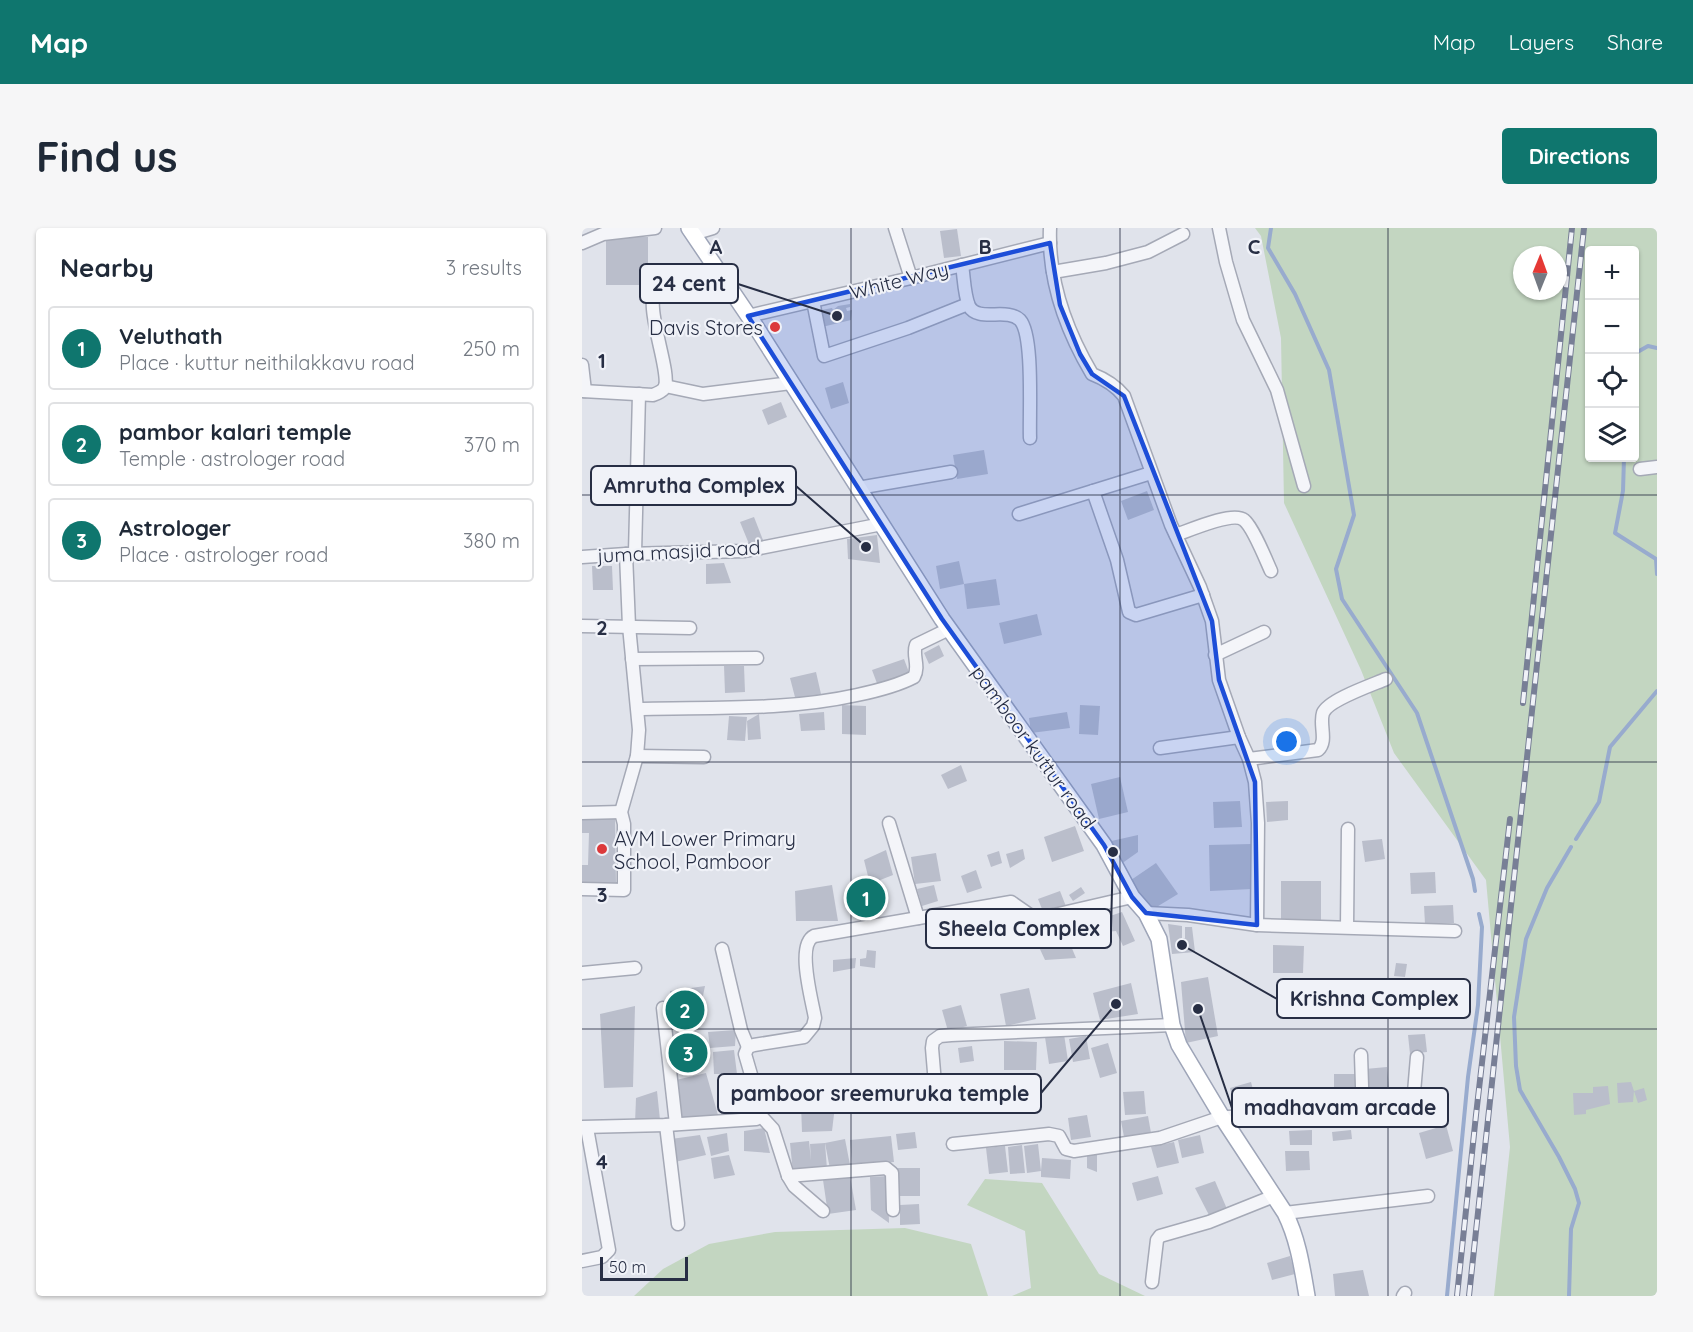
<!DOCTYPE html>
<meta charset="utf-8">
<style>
body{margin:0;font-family:Quicksand,sans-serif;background:#f6f6f7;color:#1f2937}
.controls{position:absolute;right:18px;top:18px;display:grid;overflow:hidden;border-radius:6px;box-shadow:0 2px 4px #0004}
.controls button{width:54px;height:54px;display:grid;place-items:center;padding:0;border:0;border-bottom:2px solid #e0e1e3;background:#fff;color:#1f2937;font:30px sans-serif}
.compass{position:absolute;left:931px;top:18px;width:54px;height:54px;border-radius:50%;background:#fff;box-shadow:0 2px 4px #0004;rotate:1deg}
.scale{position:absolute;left:18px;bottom:15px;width:88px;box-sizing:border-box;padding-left:6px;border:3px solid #272e44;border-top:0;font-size:16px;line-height:21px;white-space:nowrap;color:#272e44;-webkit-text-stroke:4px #f0f2f8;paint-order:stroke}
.you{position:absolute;left:705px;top:514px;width:21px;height:21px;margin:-15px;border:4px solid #fff;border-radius:50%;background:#1a73e8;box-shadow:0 0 0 9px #1a73e833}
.badge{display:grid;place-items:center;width:39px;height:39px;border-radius:50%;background:#0f766e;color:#fff;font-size:20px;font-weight:700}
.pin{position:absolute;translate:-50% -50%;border:3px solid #fff;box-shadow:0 2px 6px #0006}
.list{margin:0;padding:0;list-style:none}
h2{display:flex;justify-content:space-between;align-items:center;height:78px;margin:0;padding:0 24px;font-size:26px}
h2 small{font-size:20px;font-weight:400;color:#747a83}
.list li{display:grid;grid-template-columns:39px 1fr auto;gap:18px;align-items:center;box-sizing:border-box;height:84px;margin:0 12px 12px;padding:0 12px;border:2px solid #e0e1e3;border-radius:6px}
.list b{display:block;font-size:22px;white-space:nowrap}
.list p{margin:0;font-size:20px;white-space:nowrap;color:#747a83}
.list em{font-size:20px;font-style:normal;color:#747a83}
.icon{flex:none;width:33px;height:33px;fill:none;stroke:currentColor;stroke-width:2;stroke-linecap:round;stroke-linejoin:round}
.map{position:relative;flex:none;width:1075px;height:1068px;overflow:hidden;border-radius:6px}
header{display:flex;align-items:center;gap:36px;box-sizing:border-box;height:84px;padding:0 30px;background:#0f766e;color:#fff}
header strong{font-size:28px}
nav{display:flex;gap:33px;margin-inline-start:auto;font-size:21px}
.intro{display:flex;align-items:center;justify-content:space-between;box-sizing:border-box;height:144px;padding:0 36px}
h1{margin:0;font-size:42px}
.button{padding:15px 27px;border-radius:6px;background:#0f766e;color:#fff;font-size:21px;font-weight:700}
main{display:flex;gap:36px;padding:0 36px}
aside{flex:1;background:#fff;border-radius:6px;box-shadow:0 2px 4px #0004}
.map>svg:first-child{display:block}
.green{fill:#c3d6c1;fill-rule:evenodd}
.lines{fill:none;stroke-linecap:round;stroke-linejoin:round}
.stream{stroke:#98abce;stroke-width:4}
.building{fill:#babecb}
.minor-casing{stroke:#a5a9b6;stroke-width:15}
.major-casing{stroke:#9ea5b8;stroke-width:18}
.minor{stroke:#f4f5f9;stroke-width:12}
.major{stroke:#fff;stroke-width:15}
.rail-casing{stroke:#787f96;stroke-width:6}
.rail{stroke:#f0f2f8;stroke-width:4;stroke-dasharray:11;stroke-linecap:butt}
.marked{fill:#1d4ed8;fill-opacity:0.2;stroke:#1d4ed8;stroke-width:4.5;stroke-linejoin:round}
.grid{fill:none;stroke:#272e44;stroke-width:1.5;stroke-opacity:0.55}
.poi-dot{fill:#dc393b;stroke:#f0f2f8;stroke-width:2}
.labels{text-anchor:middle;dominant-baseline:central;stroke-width:4.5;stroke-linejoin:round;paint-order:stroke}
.street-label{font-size:20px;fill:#272e44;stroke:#f0f2f8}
.poi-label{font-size:20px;fill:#272e44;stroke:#f0f2f8;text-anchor:end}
.grid-label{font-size:20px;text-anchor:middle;font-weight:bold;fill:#272e44;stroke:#f0f2f8;stroke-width:4.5;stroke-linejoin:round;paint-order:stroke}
.leader{fill:none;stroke:#272e44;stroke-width:2}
.callout-dot{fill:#272e44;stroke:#f0f2f8;stroke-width:2}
.callout{fill:#f0f2f8;stroke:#272e44;stroke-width:2}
.callout-label{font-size:21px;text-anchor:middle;font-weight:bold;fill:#272e44}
</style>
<header>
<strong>Map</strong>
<nav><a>Map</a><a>Layers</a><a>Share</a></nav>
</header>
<div class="intro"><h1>Find us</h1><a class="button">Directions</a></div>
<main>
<aside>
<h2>Nearby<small>3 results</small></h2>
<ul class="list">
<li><span class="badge">1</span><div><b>Veluthath</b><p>Place · kuttur neithilakkavu road</p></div><em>250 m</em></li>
<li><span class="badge">2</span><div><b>pambor kalari temple</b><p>Temple · astrologer road</p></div><em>370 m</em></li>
<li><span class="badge">3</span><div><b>Astrologer</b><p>Place · astrologer road</p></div><em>380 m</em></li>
</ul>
</aside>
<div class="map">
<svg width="1075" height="1068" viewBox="0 0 1075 1068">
<rect width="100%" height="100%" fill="#e0e3eb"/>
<g class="green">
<path d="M673,0H1075V1068H912L928,919L904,652L812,525L779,442L702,275L699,110L679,8ZM1008,22H1052V230H1008ZM940,27H976V63H940Z"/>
<path d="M403,951L460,955L517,1046L563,1068H430L449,1060L443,1003L385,977Z"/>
<path d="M323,1000L389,1016L406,1068H52L81,1041L127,1016L193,1004Z"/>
</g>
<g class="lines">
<g class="stream">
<path d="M689,0L686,20L713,66L747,142L772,287L754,341L760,371L835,485L891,651L893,663"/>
<path d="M1052,126L1066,118L1075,120"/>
<path d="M1042,230L1041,263L1033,305L1074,331L1075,346"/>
<path d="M994,611L1017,574L1028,519L1075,463"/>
<path d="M865,1068L886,849L896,777L900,699L897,686"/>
<path d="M987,1068L989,1001L997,975L993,961L977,929L938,862L934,838L932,789L944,711L965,660L989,619"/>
</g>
</g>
<g class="building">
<path d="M375,1L379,28L362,30L358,3Z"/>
<rect x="24" y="9" width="42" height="48"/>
<path d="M268,76V79L264,80L265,83L270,82L269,92L240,99V82L250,80L251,82L256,78Z"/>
<path d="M261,154L267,175L249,181L243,160Z"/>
<path d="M199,174L205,189L186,197L180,182Z"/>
<path d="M402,222L406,246L375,251L371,227Z"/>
<path d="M565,263L572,282L546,292L539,273Z"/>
<path d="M172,289L181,312L167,316L158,294Z"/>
<path d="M295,307L298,335L266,331L265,311Z"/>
<path d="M377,333L382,356L358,361L354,338Z"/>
<path d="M142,335L149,355L124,356V336Z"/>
<path d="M10,338H30L31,362H11Z"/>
<path d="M414,351L418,377L385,381L382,356Z"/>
<path d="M455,386L460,407L422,416L417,395Z"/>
<path d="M357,417L362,428L347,436L342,425Z"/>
<path d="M322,431L328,447L296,458L290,442Z"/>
<path d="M142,438H162L163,464L143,465Z"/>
<path d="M234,444L239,466L214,473L208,450Z"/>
<path d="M260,477L284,478V507L260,506Z"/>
<path d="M498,477L518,478L516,507L497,506Z"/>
<path d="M242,484L243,502L219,503L217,486Z"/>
<path d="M485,484L488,500L449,505L447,490Z"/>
<path d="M177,486L179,511L166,512L165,493Z"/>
<path d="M147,488L165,489L163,513L145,512Z"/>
<path d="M379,537L385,553L366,561L359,547Z"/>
<path d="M538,549L546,584L517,591L509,556Z"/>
<path d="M658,573L660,599L632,600L631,574Z"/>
<path d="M706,573V592L685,594L684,574Z"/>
<path d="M0,588L33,589L34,656H0V637H6L7,605H0Z"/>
<path d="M493,598L502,623L470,634L462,609Z"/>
<path d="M556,607V624L532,641L516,616Z"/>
<path d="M800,611L803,631L783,634L780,613Z"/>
<path d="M669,616L670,661L628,663L627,617Z"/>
<path d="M441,621L443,631L428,640L424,626Z"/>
<path d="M304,622L311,647L288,656L282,632Z"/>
<path d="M417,623L420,635L409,639L405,627Z"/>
<path d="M354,625L359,653L333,656L329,629Z"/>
<path d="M574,635L596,666L568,683L549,652Z"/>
<path d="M394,642L400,660L385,665L379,648Z"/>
<path d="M853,644L854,665L829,666L828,645Z"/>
<rect x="699" y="653" width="40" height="42"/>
<path d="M250,657L256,693H214L213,663Z"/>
<path d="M352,657L356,673L340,678L335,661Z"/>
<path d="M499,659L503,665L491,673L487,667Z"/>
<path d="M275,661H293L294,684L286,683L285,691H275Z"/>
<path d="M478,663L485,681H460L456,671Z"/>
<path d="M871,677L872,695L843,696L842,678Z"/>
<path d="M540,684L553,713L541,718L534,703L524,704V697L528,688Z"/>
<path d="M478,692L494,730L463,732L450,704Z"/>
<path d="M586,696L600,698V710H603V699H610L613,724L590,726Z"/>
<path d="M691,717L722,718L721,745H691Z"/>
<path d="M285,722L294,723L293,740L278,738V731L284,730Z"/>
<path d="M274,730L273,740L251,744V732Z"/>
<path d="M814,735L825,736L823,749L812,748Z"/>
<path d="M626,749L636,808L604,815L599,754Z"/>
<path d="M549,755L556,786L518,792L511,765Z"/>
<path d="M123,758L114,802L90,801L88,763Z"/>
<path d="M447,760L454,791L424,798L418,766Z"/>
<path d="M379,777L385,798L366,803L360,782Z"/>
<path d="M53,778L51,859L22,860L18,786Z"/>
<path d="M154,802L153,818L128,820L126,804Z"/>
<path d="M482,806L486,833L467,836L463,809Z"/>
<path d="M843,806L845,824L828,826L826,807Z"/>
<path d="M504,808L508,831L491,834L487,811Z"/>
<path d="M422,813L455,814L454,842H422Z"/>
<path d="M118,814L120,834L92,836L94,816Z"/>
<path d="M526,815L535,845L518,850L509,820Z"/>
<path d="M390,818L392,833L378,835L376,820Z"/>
<path d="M152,822L155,846H132L131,824Z"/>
<path d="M805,839L809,879L787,881L783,841Z"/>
<path d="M124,845L136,887L97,891L94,852Z"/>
<path d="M752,846H776L775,883H752Z"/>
<path d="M669,854L675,877L654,883L648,860Z"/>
<path d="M1049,854L1052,863L1062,860L1065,872L1056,875L1052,863L1051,874L1036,875L1035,855Z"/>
<path d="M1026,858L1028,876L1004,882V886L992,887L991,865H1011V859Z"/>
<path d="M75,863L78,892L53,895L54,870Z"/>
<path d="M168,863L166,884L139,890L141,866Z"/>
<path d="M562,863L564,886L543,887L541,864Z"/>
<path d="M219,877L253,878L250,903L220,904Z"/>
<path d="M505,887L509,909L489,912L486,890Z"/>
<path d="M566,888L569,905L542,909L539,893Z"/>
<path d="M864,897L871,923L844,931L837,905Z"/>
<path d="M182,900L188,925L162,923V903Z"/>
<path d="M730,902V917H708L707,903Z"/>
<path d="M769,902L770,911L751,913L750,904Z"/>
<path d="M333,904L335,920L316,922L314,906Z"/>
<path d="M145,905L147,923L129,928L125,909Z"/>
<path d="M118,907L124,927L93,934L89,911Z"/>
<path d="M618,907L622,925L600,930L596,912Z"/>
<path d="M309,908L312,934L270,937L268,912Z"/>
<path d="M263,911L268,937L248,941L243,915Z"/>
<path d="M227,913L229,933L228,916L243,915L245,941L211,945L208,915Z"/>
<path d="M592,914L597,935L575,940L569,919Z"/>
<path d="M456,916L459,943L460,930L489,932L488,951L459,949V943L445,945L442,918Z"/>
<path d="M440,917L443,945L428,946L426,919Z"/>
<path d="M423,918L426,944L407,946L404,920Z"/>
<path d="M703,923H727L728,942L704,943Z"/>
<path d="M505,926H515V944L505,940Z"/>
<path d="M147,927L153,947L132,951L129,930Z"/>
<rect x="315" y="940" width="23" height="28"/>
<path d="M268,948L274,982L246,986L241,952Z"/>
<path d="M306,948L307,995L289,982L288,949Z"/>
<path d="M576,948L581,966L555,973L550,955Z"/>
<path d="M633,953L645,981L628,989L613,960Z"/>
<path d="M337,976L338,996L318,997V977Z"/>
<path d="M708,1028L713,1046L690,1052L685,1035Z"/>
<path d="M781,1042L787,1068H753L751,1046Z"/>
</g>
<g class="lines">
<defs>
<g id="minor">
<path d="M313,0L329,50"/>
<path d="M468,0C466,52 484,102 510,146C523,151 533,157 542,168L589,297L618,359L630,393L637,452L657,509L667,531L673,554L676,595L675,697"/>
<path d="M637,0L644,34L661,92L695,162L722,258"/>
<path d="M111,6L131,0"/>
<path d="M0,15L21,6L73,0"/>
<path d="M380,37C382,49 382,66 387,78C396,95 425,79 438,92C452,107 447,187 448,210"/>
<path d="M471,44L524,35L566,24L601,6"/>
<path d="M231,73L242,128L326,100L386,76"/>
<path d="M166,88L329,50L468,15"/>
<path d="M0,137L3,163"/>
<path d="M83,158L121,166L209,155"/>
<path d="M0,163L71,167C76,165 81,163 83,159C89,141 59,73 76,57C83,50 123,44 134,41"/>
<path d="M1058,241L1075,239"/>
<path d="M276,260L369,244"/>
<path d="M511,263L535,332L547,384L554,387L621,367"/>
<path d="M437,286L569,245"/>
<path d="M594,307C608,302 651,283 662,292C671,299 684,332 689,343"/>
<path d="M53,325L57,166"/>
<path d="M0,329L44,326L163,323L300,296"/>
<path d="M0,398L108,400"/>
<path d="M633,427L682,404"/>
<path d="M50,431L175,430"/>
<path d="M56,481C129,479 203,483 275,467C294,463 315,458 332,449C338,438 330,427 334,417L367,401"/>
<path d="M578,520L657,509"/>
<path d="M55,528L122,529"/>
<path d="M667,531L736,522C746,513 737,497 741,485C746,472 790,457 804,451"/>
<path d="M0,585L39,584"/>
<path d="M307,595L336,690"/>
<path d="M0,661L42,662V596L39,584L55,528L57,502L47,398L44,326"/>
<path d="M564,685L606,687L675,697L873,703"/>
<path d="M765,699L766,601"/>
<path d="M140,721L159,802L166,819"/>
<path d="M0,745L53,740"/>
<path d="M81,780L94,896"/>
<path d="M779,827L781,889"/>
<path d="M433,875L368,877L359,875L354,868L350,820L351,813L358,808L369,807L590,797"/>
<path d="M179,888L191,901L206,948L212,958L241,983"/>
<path d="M830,888L835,829"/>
<path d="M84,897L96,996"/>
<path d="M0,899L84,897L174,891L179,888V881L163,826L166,819L172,817L222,809L231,798L233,790C230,772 214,717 232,708L429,674L452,690L472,687L550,669"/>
<path d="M371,916L467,906L477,908L484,921L492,923L578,910L640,889L858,887"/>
<path d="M206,948L304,940L310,945L311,982"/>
<path d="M703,985L846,968"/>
<path d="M0,1033L20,1029L27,1022L5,900"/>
<path d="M570,1054L575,1012L578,1008L627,994L692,968"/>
<path d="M821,1068L823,1065"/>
</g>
<path id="major" d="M107,0L174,99L360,391L522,617L550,669L564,685L577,711L590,797L597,817L640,889L703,985C716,1011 720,1039 725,1068"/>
</defs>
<use href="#minor" class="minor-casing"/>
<use href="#major" class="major-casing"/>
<use href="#minor" class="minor"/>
<use href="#major" class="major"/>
<defs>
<g id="rail">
<path d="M941,475L990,0"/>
<path d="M875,1068L894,887L928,591"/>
<path d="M887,1068L1002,0"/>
</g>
</defs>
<use href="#rail" class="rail-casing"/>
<use href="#rail" class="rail"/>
</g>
<path class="marked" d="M468,15L478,77L498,126L510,146L542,168L630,393L637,452L673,554L675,697L564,685L550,669L522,617L360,391L166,88Z"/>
<path class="grid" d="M269,0V1068M538,0V1068M806,0V1068M0,267H1075M0,534H1075M0,801H1075"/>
<g class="poi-dot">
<circle cx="193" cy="99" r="6"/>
<circle cx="20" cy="621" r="6"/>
</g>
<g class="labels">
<g class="street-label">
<text transform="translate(317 52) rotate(-14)">White Way</text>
<text transform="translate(97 323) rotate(-3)">juma masjid road</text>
<text transform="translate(452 519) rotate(54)">pamboor kuttur road</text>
</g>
<g class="poi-label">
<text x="181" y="99">Davis Stores</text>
<text x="32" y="610" text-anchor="start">AVM Lower Primary<tspan x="32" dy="23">School, Pamboor</tspan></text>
</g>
</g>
<g class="grid-label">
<text x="134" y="26">A</text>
<text x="403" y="26">B</text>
<text x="672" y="26">C</text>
<text x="20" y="140">1</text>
<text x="20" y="407">2</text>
<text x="20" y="674">3</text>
<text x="20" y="941">4</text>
</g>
<path class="leader" d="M255 88L156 56M284 319L214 258M531 624L529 700M600 717L695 771M534 776L459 865M616 781L650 880"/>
<g class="callout-dot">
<circle cx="255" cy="88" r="6"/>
<circle cx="284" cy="319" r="6"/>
<circle cx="531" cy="624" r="6"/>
<circle cx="600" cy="717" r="6"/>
<circle cx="534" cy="776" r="6"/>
<circle cx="616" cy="781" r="6"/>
</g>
<g class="callout">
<rect x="58" y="36" width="98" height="39" rx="6"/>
<rect x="9" y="238" width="205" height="39" rx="6"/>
<rect x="344" y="681" width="185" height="39" rx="6"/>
<rect x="695" y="751" width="193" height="39" rx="6"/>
<rect x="136" y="846" width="323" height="39" rx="6"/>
<rect x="650" y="860" width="216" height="39" rx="6"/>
</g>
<g class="callout-label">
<text x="107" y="63">24 cent</text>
<text x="112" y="265">Amrutha Complex</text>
<text x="437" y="708">Sheela Complex</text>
<text x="792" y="778">Krishna Complex</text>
<text x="298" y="873">pamboor sreemuruka temple</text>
<text x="758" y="887">madhavam arcade</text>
</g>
</svg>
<div class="controls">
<button>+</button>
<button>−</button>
<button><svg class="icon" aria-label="locate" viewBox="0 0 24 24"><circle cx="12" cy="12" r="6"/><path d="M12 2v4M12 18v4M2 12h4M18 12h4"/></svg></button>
<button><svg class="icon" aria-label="layers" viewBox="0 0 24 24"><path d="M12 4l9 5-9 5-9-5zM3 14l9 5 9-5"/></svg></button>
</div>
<svg class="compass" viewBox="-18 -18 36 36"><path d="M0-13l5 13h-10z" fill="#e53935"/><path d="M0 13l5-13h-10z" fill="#747a83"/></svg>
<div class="scale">50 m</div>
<div class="you"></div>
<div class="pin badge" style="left:284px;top:670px">1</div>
<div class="pin badge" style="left:103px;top:782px">2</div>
<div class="pin badge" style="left:106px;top:825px">3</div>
</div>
</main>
